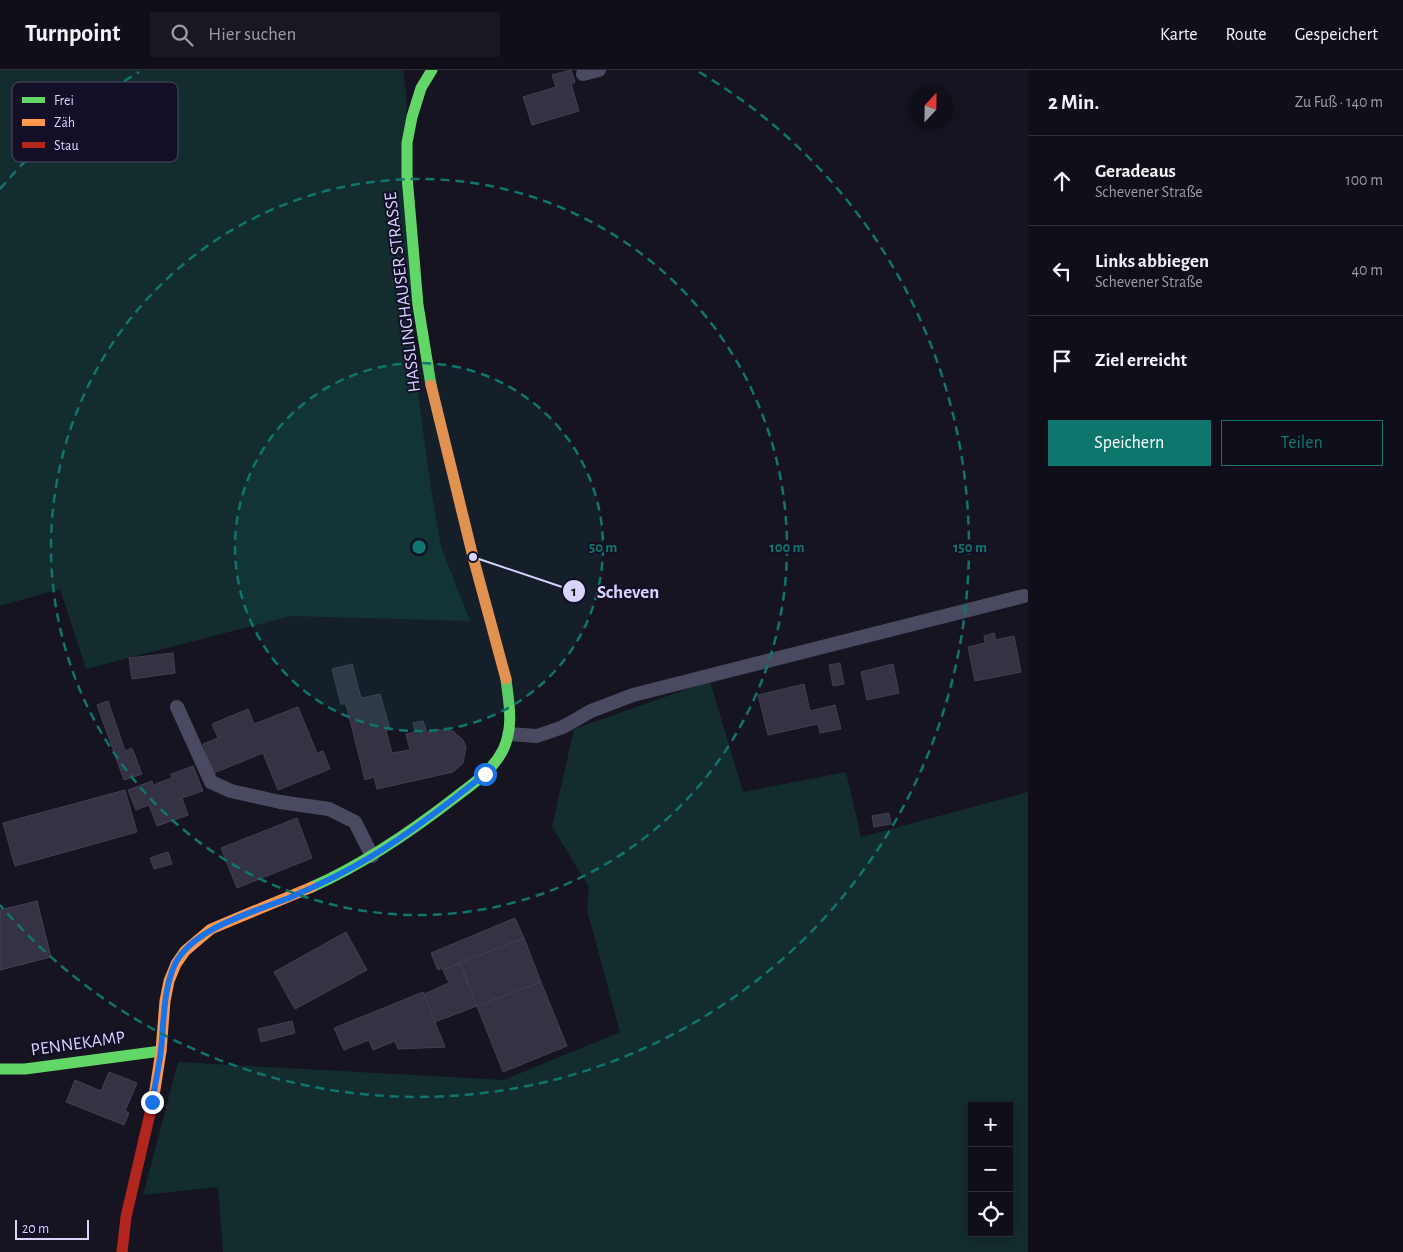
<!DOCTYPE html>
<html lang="de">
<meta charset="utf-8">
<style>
body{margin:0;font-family:"Alegreya Sans",sans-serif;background:#191822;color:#f1f3f6}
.controls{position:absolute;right:15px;bottom:15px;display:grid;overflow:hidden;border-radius:0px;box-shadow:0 2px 12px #0003}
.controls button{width:45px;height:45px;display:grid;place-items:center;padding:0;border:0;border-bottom:1px solid #302f38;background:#100f19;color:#f1f3f6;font:25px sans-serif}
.compass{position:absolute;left:908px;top:15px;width:45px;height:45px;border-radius:50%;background:#100f19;box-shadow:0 2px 12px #0003;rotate:22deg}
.scale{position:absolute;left:15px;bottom:12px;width:74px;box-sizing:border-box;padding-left:5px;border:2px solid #d9d4ff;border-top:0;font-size:14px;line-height:18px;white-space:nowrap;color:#d9d4ff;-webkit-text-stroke:4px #130f26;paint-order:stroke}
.stop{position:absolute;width:15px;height:15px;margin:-11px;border:4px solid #1a73e8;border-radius:50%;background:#fff}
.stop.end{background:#1a73e8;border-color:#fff;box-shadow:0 1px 5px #0008}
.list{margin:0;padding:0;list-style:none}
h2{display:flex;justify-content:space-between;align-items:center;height:65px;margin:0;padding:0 20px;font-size:21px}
h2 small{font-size:16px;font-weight:400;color:#9c9ca2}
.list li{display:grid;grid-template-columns:32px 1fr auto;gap:15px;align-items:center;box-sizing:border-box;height:90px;padding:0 20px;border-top:1px solid #302f38}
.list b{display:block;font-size:19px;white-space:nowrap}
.list p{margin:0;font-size:16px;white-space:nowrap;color:#9c9ca2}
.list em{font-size:16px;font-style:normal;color:#9c9ca2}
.actions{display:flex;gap:10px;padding:15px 20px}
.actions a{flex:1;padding:11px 0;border:1px solid #0f766e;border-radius:0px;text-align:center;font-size:18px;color:#0f766e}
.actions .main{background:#0f766e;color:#fff}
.icon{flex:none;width:28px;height:28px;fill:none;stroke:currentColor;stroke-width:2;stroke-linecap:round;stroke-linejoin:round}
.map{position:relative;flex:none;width:1028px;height:1182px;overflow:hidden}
header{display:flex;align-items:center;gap:30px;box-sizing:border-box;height:70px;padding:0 25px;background:#100f19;border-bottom:1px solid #302f38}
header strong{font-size:24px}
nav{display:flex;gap:28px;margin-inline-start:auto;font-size:18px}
.search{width:350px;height:45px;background:#191822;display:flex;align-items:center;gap:12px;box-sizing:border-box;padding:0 18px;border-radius:0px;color:#9c9ca2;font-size:19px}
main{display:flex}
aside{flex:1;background:#100f19}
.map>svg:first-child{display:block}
.green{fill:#132c2d;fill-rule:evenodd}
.building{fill:#343243;stroke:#433f54}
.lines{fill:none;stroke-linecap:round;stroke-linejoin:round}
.lane{stroke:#4a4962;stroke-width:14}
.fast{stroke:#63d668;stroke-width:11}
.slow{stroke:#ff974d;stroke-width:11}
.jam{stroke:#b3261e;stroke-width:11}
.route{stroke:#1a73e8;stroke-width:6}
.ring{fill:none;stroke:#0f766e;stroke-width:2.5;stroke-dasharray:9 6}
.labels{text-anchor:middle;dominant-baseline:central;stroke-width:4;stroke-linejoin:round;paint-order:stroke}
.street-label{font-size:18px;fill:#d9d4ff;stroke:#130f26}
.key{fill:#130f26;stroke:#4e4a67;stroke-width:1}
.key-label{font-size:14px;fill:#d9d4ff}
.centre{fill:#0f766e;stroke:#130f26;stroke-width:2.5}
.ring-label{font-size:15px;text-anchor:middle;font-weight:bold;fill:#0f766e;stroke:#130f26;stroke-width:4;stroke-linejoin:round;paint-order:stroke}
.leader{fill:none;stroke:#d9d4ff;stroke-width:2}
.callout-dot{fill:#d9d4ff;stroke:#130f26;stroke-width:2}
.mark-label{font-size:15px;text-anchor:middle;font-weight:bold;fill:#111}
.callout-label{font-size:19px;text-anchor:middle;font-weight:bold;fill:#d9d4ff;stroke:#130f26;stroke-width:4;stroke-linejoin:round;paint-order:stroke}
</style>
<header>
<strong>Turnpoint</strong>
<div class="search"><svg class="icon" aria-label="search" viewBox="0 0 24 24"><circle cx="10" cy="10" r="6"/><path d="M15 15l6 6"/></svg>Hier suchen</div>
<nav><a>Karte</a><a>Route</a><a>Gespeichert</a></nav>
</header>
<main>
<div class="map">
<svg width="1028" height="1182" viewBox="0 0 1028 1182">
<rect width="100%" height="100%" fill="#161421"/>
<g class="green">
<path d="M0,0H403L406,22L414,285L422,354L431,419L441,477L470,551L291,546L86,599L60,519L0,536Z"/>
<path d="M710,611L743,722L846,702L861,767L1028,722V1182H223L218,1117L143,1125L178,992L504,1010L620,962L587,840L589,817L552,757L574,659ZM972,1036H1009V1163H972Z"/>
</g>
<g class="building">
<path d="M571,0L575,12L571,14L579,41L532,55L523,27L556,17L552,5Z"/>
<path d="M994,563L996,570L1014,566L1021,602L975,611L968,577L985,573L984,566Z"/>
<path d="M173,583L175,603L132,609L129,588Z"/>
<path d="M840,593L844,614L833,616L829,595Z"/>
<path d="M352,594L361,628L380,624L390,659L386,661L392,683L410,680L406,664L415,662L413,653L423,651L427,663L438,660H445L453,661L463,670L466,677L463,693L453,702L377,719L374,707L365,710L346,634H341L332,599Z"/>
<path d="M893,594L899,623L867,630L861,602Z"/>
<path d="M804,614L810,641L835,635L841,659L820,663L818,654L768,665L758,625Z"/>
<path d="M108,631L125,681L132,678L142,704L124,710L97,635Z"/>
<path d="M298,637L317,683L323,681L330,699L278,720L263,683L214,703L203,674L218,668L212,654L248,639L254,654Z"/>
<path d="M193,696L203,721L182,728L188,745L157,756L149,735L136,740L128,720L152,711L153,715L172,708L171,704Z"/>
<path d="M125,720L137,762L15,796L3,753Z"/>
<path d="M889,743L891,754L874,757L872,746Z"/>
<path d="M297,748L312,788L237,818L221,778Z"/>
<path d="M168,782L172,794L154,799L150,788Z"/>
<path d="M37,831L51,887L0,900V840Z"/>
<path d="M515,848L524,868L443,900L442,898L438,900L431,883Z"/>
<path d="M346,862L367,900L295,939L274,902Z"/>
<path d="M524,868L541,912L477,936L460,893Z"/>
<path d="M460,893L477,936L435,952L424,924L449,913L443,900Z"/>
<path d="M541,912L567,976L503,1002L477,936Z"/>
<path d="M423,922L445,977L398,979L395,971L373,980L369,970L344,980L334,958Z"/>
<path d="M292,951L295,963L261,972L258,959Z"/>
<path d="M109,1002L137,1013L125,1041L129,1043L124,1055L66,1032L75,1010L101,1021Z"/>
</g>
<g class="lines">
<g class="lane">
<path d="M583,4L599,0"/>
<path d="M177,637L211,712L231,721L280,732L329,739L355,752L372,786"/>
<path d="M509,664L537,666L563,657L591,641L633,625L1024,526"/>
</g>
<g class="fast">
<path d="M431,315L418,235L407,106V73L412,47L421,18L432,0"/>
<path d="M312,817C364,794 412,761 457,726C474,713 493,700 503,680C514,657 509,634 506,609"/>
<path d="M0,999H25L161,981"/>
</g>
<g class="slow">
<path d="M431,315L473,487L506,609"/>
<path d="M154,1026L161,981L165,931L169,911L176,894L185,881L211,859L312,817"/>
</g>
<path class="jam" d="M122,1182L126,1147L154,1026"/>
</g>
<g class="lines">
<path class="route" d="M152,1032C155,1015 159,997 161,980C164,952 163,920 175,894C194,857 255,842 291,827C319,815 346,802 372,786C412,762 449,733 485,704"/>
</g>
<circle cx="419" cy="477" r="184" fill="#0f766e" fill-opacity=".12"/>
<g class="ring">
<circle cx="419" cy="477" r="184"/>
<circle cx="419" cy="477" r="368"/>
<path d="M0 119A551 551 0 0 1 139 2M699 2A551 551 0 1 1 0 835"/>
</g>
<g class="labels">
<g class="street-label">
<text transform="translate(403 222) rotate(-97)">HASSLINGHAUSER STRASSE</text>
<text transform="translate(78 974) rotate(-8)">PENNEKAMP</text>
</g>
</g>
<rect x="12" y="12" width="166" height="80" rx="8" class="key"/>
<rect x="22" y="27" width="23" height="6" fill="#63d668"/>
<rect x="22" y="49" width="23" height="7" fill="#ff974d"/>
<rect x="22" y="72" width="23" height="6" fill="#b3261e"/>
<g class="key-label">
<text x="54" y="35">Frei</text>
<text x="54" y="57">Zäh</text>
<text x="54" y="80">Stau</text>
</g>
<circle cx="419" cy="477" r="8" class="centre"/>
<g class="ring-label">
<text x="603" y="482">50 m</text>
<text x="787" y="482">100 m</text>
<text x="970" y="482">150 m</text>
</g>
<path class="leader" d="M473 487L574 521"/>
<g class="callout-dot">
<circle cx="473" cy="487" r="5"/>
<circle cx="574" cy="521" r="12"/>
</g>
<g class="mark-label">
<text x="574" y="526">1</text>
</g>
<g class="callout-label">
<text x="628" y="528">Scheven</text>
</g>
</svg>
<div class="controls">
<button>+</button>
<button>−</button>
<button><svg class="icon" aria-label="locate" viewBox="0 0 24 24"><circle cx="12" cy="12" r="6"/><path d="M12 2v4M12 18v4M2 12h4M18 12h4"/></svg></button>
</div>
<svg class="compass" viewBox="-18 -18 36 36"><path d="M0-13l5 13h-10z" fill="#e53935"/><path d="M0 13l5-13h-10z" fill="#9c9ca2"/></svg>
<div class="scale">20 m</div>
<div class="stop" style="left:485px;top:704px"></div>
<div class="stop end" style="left:152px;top:1032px"></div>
</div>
<aside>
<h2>2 Min.<small>Zu Fuß · 140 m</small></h2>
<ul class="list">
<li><svg class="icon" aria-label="ahead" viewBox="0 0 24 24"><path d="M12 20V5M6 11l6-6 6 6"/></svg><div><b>Geradeaus</b><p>Schevener Straße</p></div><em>100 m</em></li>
<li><svg class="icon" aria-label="left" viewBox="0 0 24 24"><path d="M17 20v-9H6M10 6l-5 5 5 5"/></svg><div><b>Links abbiegen</b><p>Schevener Straße</p></div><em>40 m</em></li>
<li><svg class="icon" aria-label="arrive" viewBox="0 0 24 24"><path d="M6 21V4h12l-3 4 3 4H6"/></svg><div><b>Ziel erreicht</b></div></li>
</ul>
<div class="actions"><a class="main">Speichern</a><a>Teilen</a></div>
</aside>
</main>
